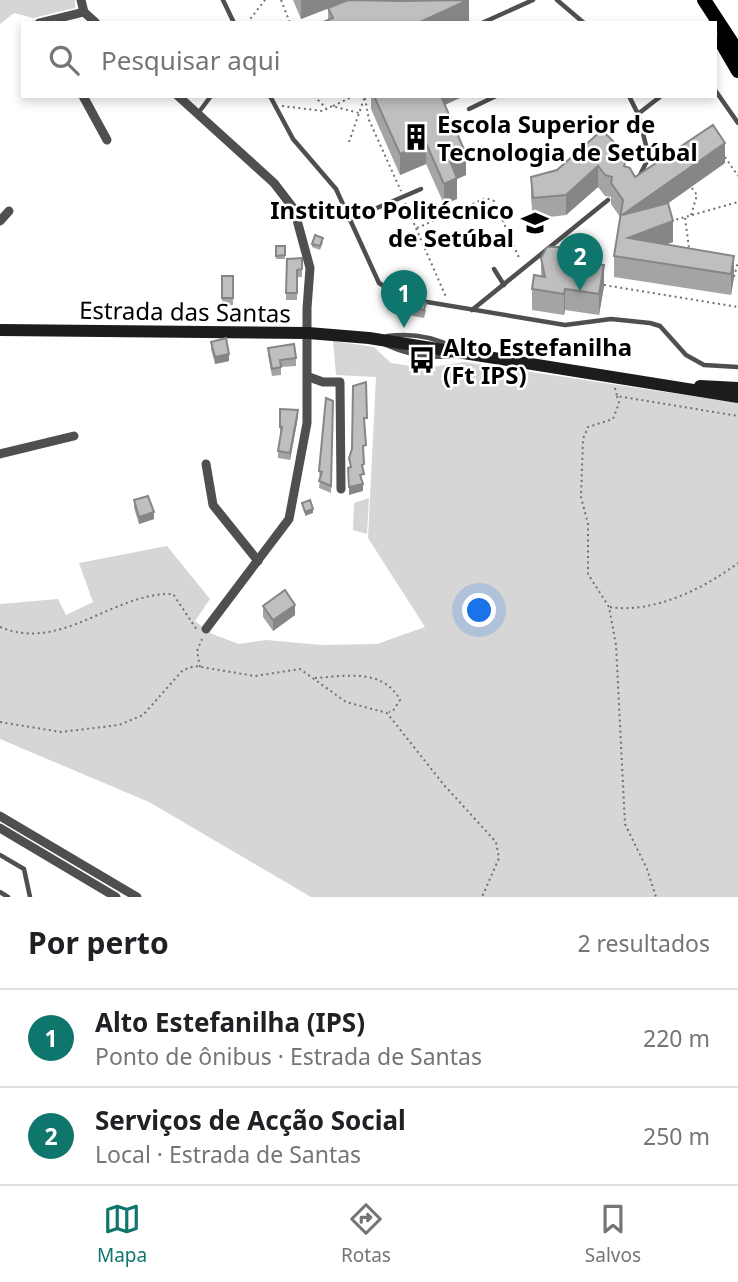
<!DOCTYPE html>
<html lang="pt">
<meta charset="utf-8">
<style>
body{margin:0;font-family:"Noto Sans",sans-serif;background:#f2f2f2;color:#202124}
.you{position:absolute;left:480px;top:611px;width:24px;height:24px;margin:-18px;border:5px solid #fff;border-radius:50%;background:#1a73e8;box-shadow:0 0 0 10px #1a73e833}
.badge{display:grid;place-items:center;width:46px;height:46px;border-radius:50%;background:#0f766e;color:#fff;font-size:23px;font-weight:700}
.pin{position:absolute;translate:-50% -58px;filter:drop-shadow(0 2px 4px #0008)}
.pin::after{content:'';position:absolute;top:37px;width:24px;height:21px;background:inherit;clip-path:polygon(0 0,100% 0,50% 100%)}
.list{margin:0;padding:0;list-style:none}
h2{display:flex;justify-content:space-between;align-items:center;height:91px;margin:0;padding:0 28px;font-size:30px}
h2 small{font-size:23px;font-weight:400;color:#757577}
.list li{display:grid;grid-template-columns:46px 1fr auto;gap:21px;align-items:center;box-sizing:border-box;height:98px;padding:0 28px;border-top:2px solid #e0e0e0}
.list b{display:block;font-size:26px;white-space:nowrap}
.list p{margin:0;font-size:23px;white-space:nowrap;color:#757577}
.list em{font-size:23px;font-style:normal;color:#757577}
.icon{flex:none;width:38px;height:38px;fill:none;stroke:currentColor;stroke-width:2;stroke-linecap:round;stroke-linejoin:round}
.map{position:relative;flex:none;width:738px;height:897px;overflow:hidden}
.search{position:absolute;background:#fff;box-shadow:0 4px 10px #0003;left:21px;right:21px;top:21px;height:77px;display:flex;align-items:center;gap:18px;box-sizing:border-box;padding:0 24px;border-radius:0px;color:#757577;font-size:26px}
.sheet{height:287px;background:#fff}
nav{display:flex;justify-content:space-around;align-items:center;box-sizing:border-box;height:98px;border-top:2px solid #e0e0e0;background:#fff;font-size:19px;color:#757577}
nav a{display:grid;justify-items:center;gap:4px}
nav .on{color:#0f766e}
.map>svg:first-child{display:block}
.green{fill:#d6d6d6}
.lines{fill:none;stroke-linecap:round;stroke-linejoin:round}
.path{stroke:#717171;stroke-width:2;stroke-dasharray:2 3.5;stroke-linecap:butt}
.service{stroke:#4f4f4f;stroke-width:4.5}
.minor{stroke:#4f4f4f;stroke-width:9}
.secondary{stroke:#1c1c1c;stroke-width:12}
.primary{stroke:#000;stroke-width:14}
.wall{fill:#a4a4a4}
.shaded-wall{fill:#868686}
.building{fill:#bfbfbf;stroke:#868686;stroke-width:2}
.labels{text-anchor:middle;dominant-baseline:central;stroke-width:5;stroke-linejoin:round;paint-order:stroke}
.poi-label{font-size:24px;font-weight:bold;fill:#000;stroke:#fff;text-anchor:start}
.street-label{font-size:24px;fill:#000;stroke:#fff}
</style>
<div class="map">
<svg width="738" height="897" viewBox="0 0 738 897">
<rect width="100%" height="100%" fill="#fff"/>
<g class="green">
<path d="M0,0H75V8L33,18L14,13L0,24Z"/>
<path d="M333,341L374,347L391,363L425,368L464,362L738,403V897H311L149,802L0,739V604L58,599L66,615L93,602L79,563L167,546L210,599L195,621L212,634L239,644L266,640L322,645L377,644L425,627L368,538L376,377L336,375Z"/>
<path d="M369,498L367,534L353,530L354,503Z"/>
</g>
<g class="lines">
<g class="path">
<path d="M281,0L290,23"/>
<path d="M247,23L265,0"/>
<path d="M314,96L326,108"/>
<path d="M365,98L369,120L401,191"/>
<path d="M282,106L323,111L332,106L359,113"/>
<path d="M333,106L354,96"/>
<path d="M349,142L365,96"/>
<path d="M653,144L665,158"/>
<path d="M725,157L738,176"/>
<path d="M405,203L446,297"/>
<path d="M691,215L697,195L691,187"/>
<path d="M685,218L689,248"/>
<path d="M671,221L738,202"/>
<path d="M417,228L486,198L494,201L520,260"/>
<path d="M568,259L571,237"/>
<path d="M734,277L738,261"/>
<path d="M604,285L738,307"/>
<path d="M615,388L617,396L738,416"/>
<path d="M617,396L619,403L613,419L588,427L583,439L581,497L588,524V574L609,607L616,645L625,824L647,869L656,897"/>
<path d="M610,607C653,614 705,588 738,563"/>
<path d="M0,627C62,653 113,592 173,594L197,630"/>
<path d="M200,667L197,651L202,639"/>
<path d="M315,678C346,676 383,668 400,700L393,711L389,712"/>
<path d="M0,722L61,732L119,725L143,715L183,670L195,666L255,676L300,669L346,702L387,713L444,785L496,842L499,858L482,897"/>
</g>
<g class="service">
<path d="M223,0L234,23"/>
<path d="M557,0L584,23"/>
<path d="M482,23L533,0"/>
<path d="M715,90L738,123"/>
<path d="M270,96L293,139L336,189L379,283L403,298L565,325L611,319L650,323L660,326L686,355L704,365L738,367"/>
<path d="M629,96L638,114"/>
<path d="M469,109L496,96"/>
<path d="M199,112L211,96"/>
<path d="M640,175L649,157L638,114L661,96"/>
<path d="M349,220L421,189"/>
<path d="M494,269L504,285"/>
<path d="M472,310L608,200"/>
<path d="M387,336C411,333 432,336 453,347"/>
<path d="M386,345C406,354 427,359 449,356"/>
<path d="M0,855L24,869L30,897"/>
<path d="M0,892L8,897"/>
</g>
<g class="minor">
<path d="M81,0L84,12L96,23"/>
<path d="M39,23L84,12"/>
<path d="M83,96L107,140"/>
<path d="M178,96L274,183L294,209L310,268L307,308V423L289,519L206,629"/>
<path d="M0,221L9,211"/>
<path d="M309,377L323,382H340L341,489"/>
<path d="M0,454L74,436"/>
<path d="M206,464L213,505L258,561"/>
<path d="M0,816L137,897"/>
<path d="M0,828L116,897"/>
</g>
<g class="secondary">
<path d="M0,330L308,333L369,338L738,397"/>
<path d="M700,386L738,388"/>
</g>
<g class="primary">
<path d="M704,0L738,52"/>
<path d="M720,40L738,71"/>
</g>
</g>
<g class="wall">
<path d="M293,0H401L469,21L464,23H321L328,20V8L301,19Z"/>
<path d="M371,96H464L445,105L466,175L457,179V199L444,204L426,164L400,175L371,109Z"/>
<path d="M602,130L626,167L635,177L725,163L668,203L673,242L667,244L734,256V277L731,295L614,277V256L620,217L611,204V197L605,196L598,187L566,215L533,219L531,198V177L557,170Z"/>
<path d="M323,242L320,250L312,247V244Z"/>
<rect x="276" y="246" width="9" height="13"/>
<path d="M302,258V277H297V300H286V293Z"/>
<path d="M541,258L567,259L604,286L599,315L565,310L564,315L532,310V289L541,276Z"/>
<rect x="222" y="276" width="11" height="29"/>
<path d="M398,306L426,310L424,318L398,313Z"/>
<path d="M211,342L229,361L215,364L211,349Z"/>
<path d="M268,348L296,358V366L281,367V375L272,376L268,355Z"/>
<path d="M333,401L331,493L319,488L320,479L319,471Z"/>
<path d="M280,409L298,417L290,460L278,458V451L281,434H280Z"/>
<path d="M134,500L154,519L139,524L134,508Z"/>
<path d="M263,606L295,615L273,631L263,617Z"/>
</g>
<g class="shaded-wall">
<path d="M301,0H348V1L301,19Z"/>
<path d="M469,0V21L464,23H418Z"/>
<path d="M437,96H464L437,108Z"/>
<path d="M426,143V164L400,175V154Z"/>
<path d="M725,143V163L622,236V215Z"/>
<path d="M466,154V175L457,179V199L444,204V184L450,161Z"/>
<path d="M598,166V187L566,215V195Z"/>
<path d="M673,221V242L628,259V238Z"/>
<path d="M734,256V277L731,295V274Z"/>
<path d="M604,265V286L599,315V294Z"/>
<path d="M565,289V310L564,315V294Z"/>
<path d="M229,354V361L215,364V357Z"/>
<path d="M298,410V417L290,460V453Z"/>
<path d="M363,484V491L349,495V487Z"/>
<path d="M313,509V513L305,516V512Z"/>
<path d="M154,512V519L139,524V517Z"/>
<path d="M295,605V615L273,631V620Z"/>
</g>
<g class="building">
<path d="M348,0L402,1L468,0L418,23H321L333,18L328,8Z"/>
<path d="M374,96H441L466,154L450,161L457,178L444,184L426,143L400,154Z"/>
<path d="M713,125L725,143L622,215L668,203L673,221L628,238L734,256L731,274L614,256L623,200L611,183L612,177L605,175L598,166L566,195L533,198L531,177L557,170L602,130L620,148L626,159L624,166L630,168L635,177Z"/>
<path d="M315,235L323,238L320,246L312,244Z"/>
<path d="M276,246H285V255L276,256Z"/>
<path d="M547,247H559L567,259L604,265L599,294L565,289L564,294L532,289L534,275L545,277L541,258Z"/>
<path d="M302,258V269L297,270V293H286L287,259Z"/>
<rect x="222" y="276" width="11" height="22"/>
<path d="M400,298L426,303L424,310L398,306Z"/>
<path d="M226,338L229,354L215,357L211,342Z"/>
<path d="M294,344L296,358L280,360L281,367L272,369L268,348Z"/>
<path d="M366,382L367,418H364L366,445L363,446L364,464L362,465L364,474L360,475L363,484L349,487L348,468L351,467L349,458L352,449L353,386Z"/>
<path d="M326,398L333,401L331,486L319,481L322,472L319,471Z"/>
<path d="M280,409L298,410L290,453L278,451L282,427H280Z"/>
<path d="M148,496L154,512L139,517L134,500Z"/>
<path d="M310,500L313,509L305,512L302,503Z"/>
<path d="M285,590L295,605L273,620L263,606Z"/>
</g>
<defs>
<symbol id="building-bare" viewBox="-9 -9 18 18"><path d="M-4-6H4V6H1V3H-1V6H-4ZM-2.5-4.3h1.7v1.8h-1.7ZM.8-4.3h1.7v1.8H.8ZM-2.5-1h1.7V.8h-1.7ZM.8-1h1.7V.8H.8Z" fill="#000" stroke="#fff" stroke-width="2.5" paint-order="stroke"/></symbol>
<symbol id="university-bare" viewBox="-9 -9 18 18"><path d="M0-5L7-2L0 1L-7-2ZM-4 1L0 2.5L4 1V4Q0 6-4 4Z" fill="#000" stroke="#fff" stroke-width="2.5" paint-order="stroke"/></symbol>
<symbol id="bus-bare" viewBox="-9 -9 18 18"><path d="M-5-6H5V4H4V6H2V4H-2V6H-4V4H-5ZM-3.5-4V0h7V-4ZM-3.5 1.2v1.5H-2V1.2ZM2 1.2v1.5H3.5V1.2Z" fill="#000" stroke="#fff" stroke-width="2.5" paint-order="stroke"/></symbol>
</defs>
<g fill-rule="evenodd">
<use href="#building-bare" x="397" y="118" width="38" height="38"/>
<use href="#university-bare" x="516" y="204" width="38" height="38"/>
<use href="#bus-bare" x="403" y="341" width="38" height="38"/>
</g>
<g class="labels">
<g class="poi-label">
<text x="437" y="123">Escola Superior de<tspan x="437" dy="28">Tecnologia de Setúbal</tspan></text>
<text x="514" y="209" text-anchor="end">Instituto Politécnico<tspan x="514" dy="28">de Setúbal</tspan></text>
<text x="443" y="346">Alto Estefanilha<tspan x="443" dy="28">(Ft IPS)</tspan></text>
</g>
<g class="street-label">
<text transform="translate(185 311) rotate(1)">Estrada das Santas</text>
</g>
</g>
</svg>
<div class="you"></div>
<div class="pin badge" style="left:404px;top:328px">1</div>
<div class="pin badge" style="left:580px;top:291px">2</div>
<div class="search"><svg class="icon" aria-label="search" viewBox="0 0 24 24"><circle cx="10" cy="10" r="6"/><path d="M15 15l6 6"/></svg>Pesquisar aqui</div>
</div>
<section class="sheet">
<h2>Por perto<small>2 resultados</small></h2>
<ul class="list">
<li><span class="badge">1</span><div><b>Alto Estefanilha (IPS)</b><p>Ponto de ônibus · Estrada de Santas</p></div><em>220 m</em></li>
<li><span class="badge">2</span><div><b>Serviços de Acção Social</b><p>Local · Estrada de Santas</p></div><em>250 m</em></li>
</ul>
</section>
<nav>
<a class="on"><svg class="icon" aria-label="map" viewBox="0 0 24 24"><path d="M3 6l6-2 6 2 6-2v14l-6 2-6-2-6 2zM9 4v14M15 6v14"/></svg>Mapa</a>
<a><svg class="icon" aria-label="directions" viewBox="0 0 24 24"><path d="M12 3l9 9-9 9-9-9zM9 14v-3h6M13 9l2 2-2 2"/></svg>Rotas</a>
<a><svg class="icon" aria-label="saved" viewBox="0 0 24 24"><path d="M7 4h10v16l-5-4-5 4z"/></svg>Salvos</a>
</nav>
